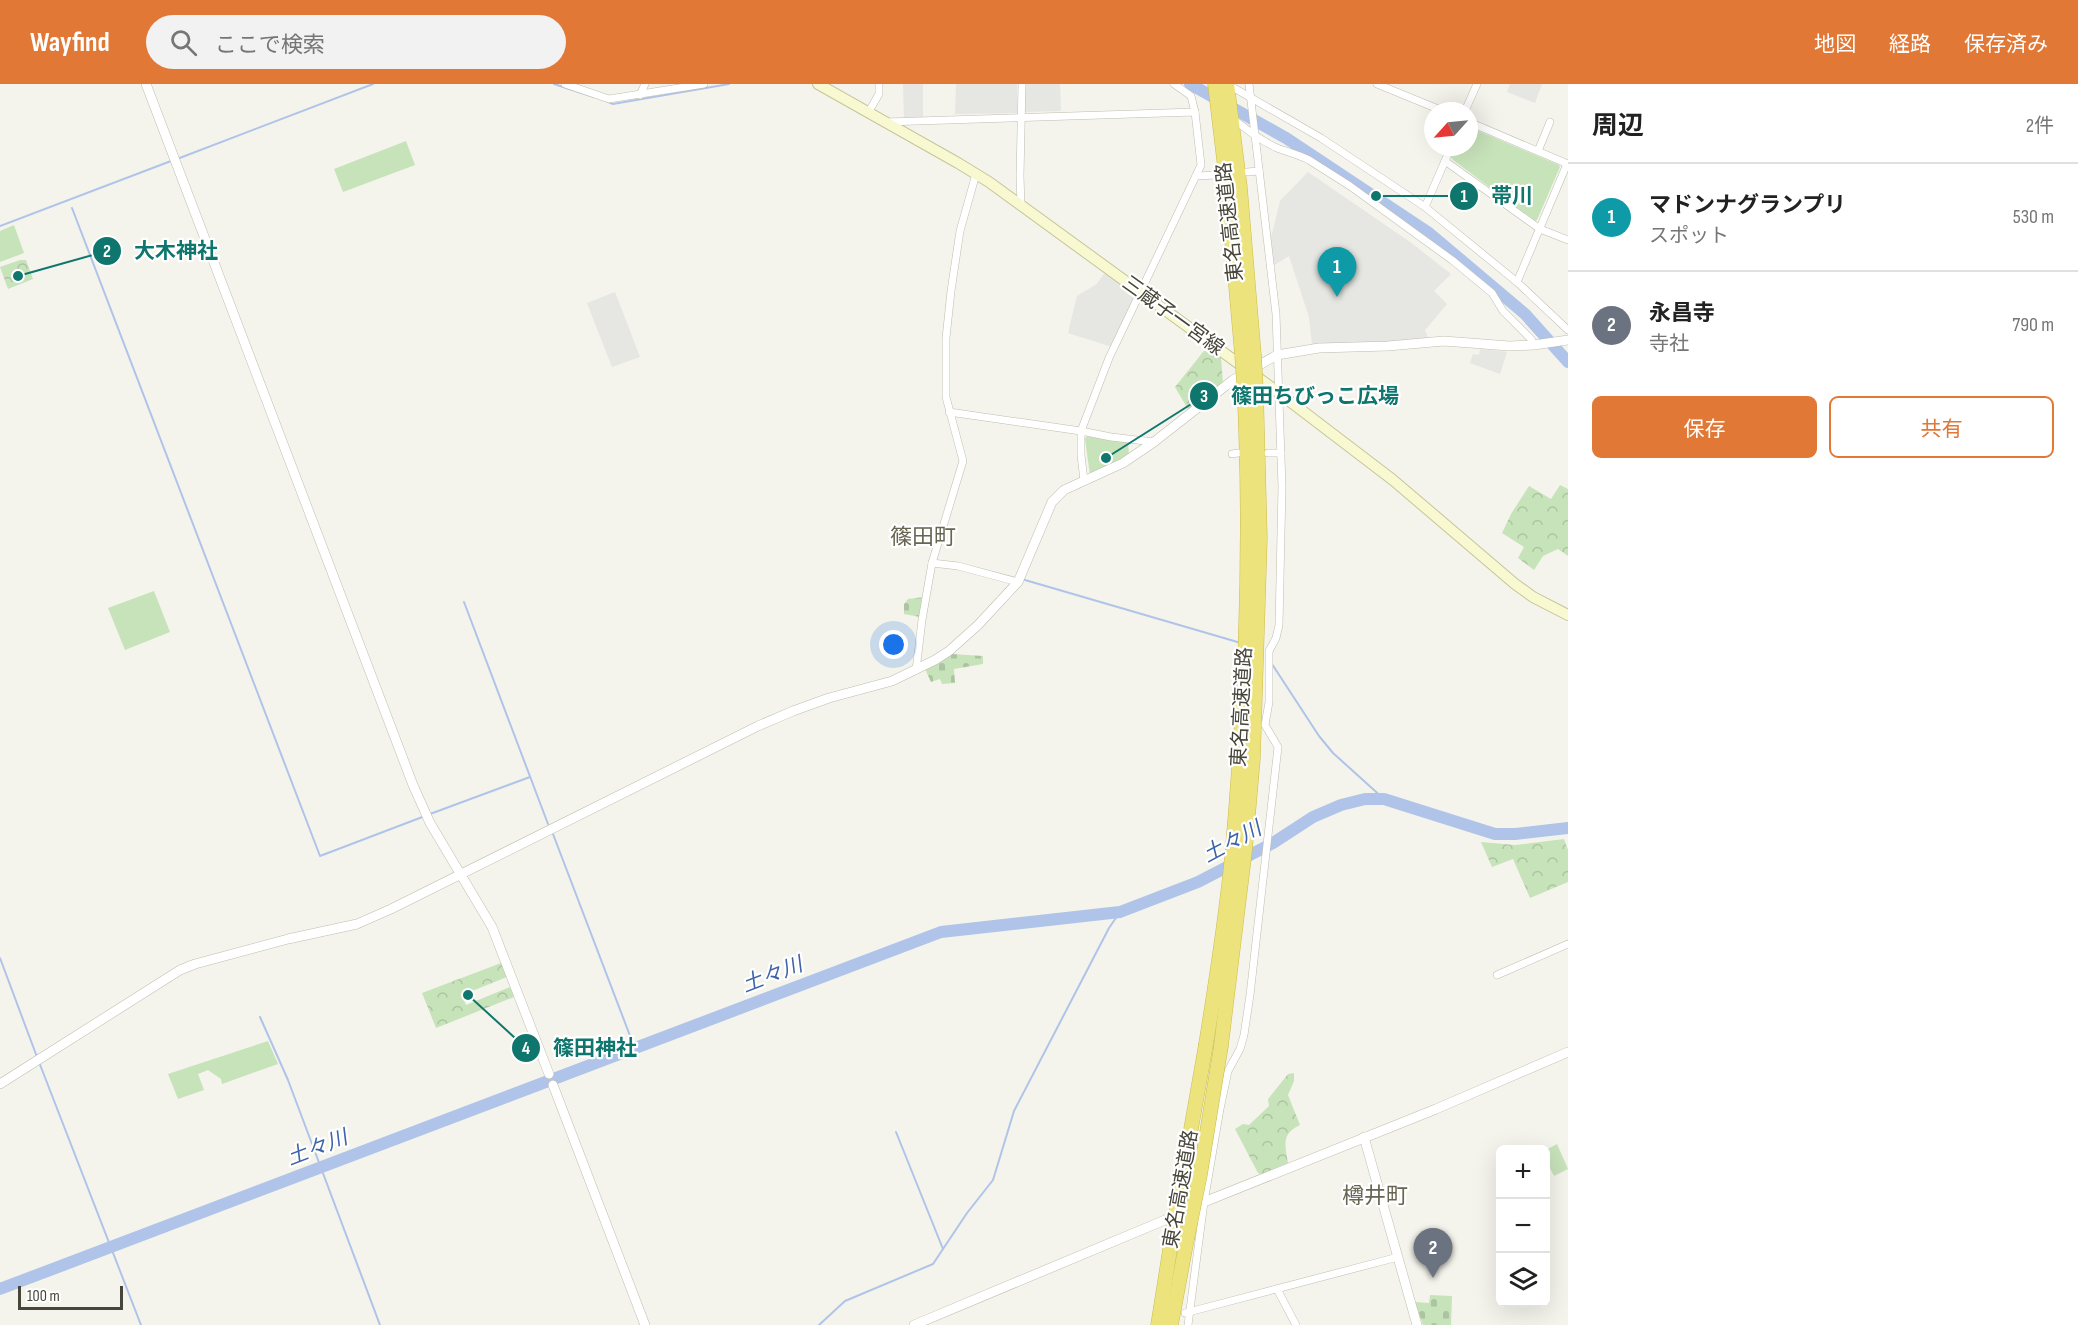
<!DOCTYPE html>
<html lang="ja">
<meta charset="utf-8">
<style>
body{margin:0;font-family:"Sofia Sans Condensed","Noto Sans JP",sans-serif;background:#f2f2f2;color:#222}
.controls{position:absolute;right:18px;bottom:18px;display:grid;overflow:hidden;border-radius:9px;box-shadow:0 6px 24px #0002}
.controls button{width:54px;height:54px;display:grid;place-items:center;padding:0;border:0;border-bottom:2px solid #e0e0e0;background:#fff;color:#222;font:30px sans-serif}
.compass{position:absolute;left:1424px;top:18px;width:54px;height:54px;border-radius:50%;background:#fff;box-shadow:0 6px 24px #0002;rotate:243deg}
.scale{position:absolute;left:18px;bottom:15px;width:105px;box-sizing:border-box;padding-left:6px;border:3px solid #48463a;border-top:0;font-size:16px;line-height:21px;white-space:nowrap;color:#48463a;-webkit-text-stroke:4px #fff;paint-order:stroke}
.you{position:absolute;left:894px;top:561px;width:21px;height:21px;margin:-15px;border:4px solid #fff;border-radius:50%;background:#1a73e8;box-shadow:0 0 0 9px #1a73e833}
.badge{display:grid;place-items:center;width:39px;height:39px;border-radius:50%;background:#e17836;color:#fff;font-size:20px;font-weight:700}
.pin{position:absolute;translate:-50% -50px;filter:drop-shadow(0 2px 3px #0008)}
.pin::after{content:'';position:absolute;top:32px;width:21px;height:18px;background:inherit;clip-path:polygon(0 0,100% 0,50% 100%)}
.list{margin:0;padding:0;list-style:none}
h2{display:flex;justify-content:space-between;align-items:center;height:78px;margin:0;padding:0 24px;font-size:26px}
h2 small{font-size:20px;font-weight:400;color:#767676}
.list li{display:grid;grid-template-columns:39px 1fr auto;gap:18px;align-items:center;box-sizing:border-box;height:108px;padding:0 24px;border-top:2px solid #e0e0e0}
.list b{display:block;font-size:22px;white-space:nowrap}
.list p{margin:0;font-size:20px;white-space:nowrap;color:#767676}
.list em{font-size:20px;font-style:normal;color:#767676}
.actions{display:flex;gap:12px;padding:18px 24px}
.actions a{flex:1;padding:14px 0;border:2px solid #e17836;border-radius:9px;text-align:center;font-size:21px;color:#e17836}
.actions .main{background:#e17836;color:#fff}
.icon{flex:none;width:33px;height:33px;fill:none;stroke:currentColor;stroke-width:2;stroke-linecap:round;stroke-linejoin:round}
.map{position:relative;flex:none;width:1568px;height:1241px;overflow:hidden}
header{display:flex;align-items:center;gap:36px;box-sizing:border-box;height:84px;padding:0 30px;background:#e17836;color:#fff}
header strong{font-size:28px}
nav{display:flex;gap:33px;margin-inline-start:auto;font-size:21px}
.search{width:420px;height:54px;background:#f2f2f2;display:flex;align-items:center;gap:15px;box-sizing:border-box;padding:0 21px;border-radius:33px;color:#767676;font-size:22px}
main{display:flex}
aside{flex:1;background:#fff}
.map>svg:first-child{display:block}
.green{fill:#c7e3ba}
.forest{fill:url(#forest-crowns)}
.cemetery{fill:url(#cemetery-stones)}
.parking{fill:#e6e6e2}
.lines{fill:none;stroke-linecap:round;stroke-linejoin:round}
.stream{stroke:#b0c4e9;stroke-width:2}
.river{stroke:#b0c4e9;stroke-width:12}
.minor-casing{stroke:#bfbdaf;stroke-width:8}
.tertiary-casing{stroke:#bfbdaf;stroke-width:10}
.secondary-casing{stroke:#c6c49a;stroke-width:12}
.motorway-casing{stroke:#ccbb4e;stroke-width:15}
.minor{stroke:#fff;stroke-width:7}
.tertiary{stroke:#fff;stroke-width:9}
.secondary{stroke:#f9f9d1;stroke-width:10}
.motorway{stroke:#ede37d;stroke-width:14}
.motorway-bridge-casing{stroke:#ccbb4e;stroke-width:15;stroke-linecap:butt}
.motorway-bridge{stroke:#ede37d;stroke-width:14}
.labels{text-anchor:middle;dominant-baseline:central;stroke-width:4.5;stroke-linejoin:round;paint-order:stroke}
.street-label{font-size:20px;fill:#48463a;stroke:#fff}
.water-label{font-size:21px;font-style:italic;fill:#3f63a8;stroke:#fff}
.quarter-label{font-size:22px;fill:#696553;stroke:#fff}
.leader{fill:none;stroke:#0f766e;stroke-width:2}
.callout-dot{fill:#0f766e;stroke:#fff;stroke-width:2}
.mark-label{font-size:18px;text-anchor:middle;font-weight:bold;fill:#fff}
.callout-label{font-size:21px;text-anchor:middle;font-weight:bold;fill:#0f766e;stroke:#fff;stroke-width:4.5;stroke-linejoin:round;paint-order:stroke}
</style>
<header>
<strong>Wayfind</strong>
<div class="search"><svg class="icon" aria-label="search" viewBox="0 0 24 24"><circle cx="10" cy="10" r="6"/><path d="M15 15l6 6"/></svg>ここで検索</div>
<nav><a>地図</a><a>経路</a><a>保存済み</a></nav>
</header>
<main>
<div class="map">
<svg width="1568" height="1241" viewBox="0 0 1568 1241">
<defs>
<pattern id="forest-crowns" width="20" height="18" patternUnits="userSpaceOnUse" patternTransform="scale(1.5)"><rect width="20" height="18" fill="#c7e3ba"/><path d="M2 6a3 3 0 1 1 6 0M12 15a3 3 0 1 1 6 0" fill="none" stroke="#acc4a1"/></pattern>
<pattern id="cemetery-stones" width="16" height="16" patternUnits="userSpaceOnUse" patternTransform="scale(1.5)"><rect width="16" height="16" fill="#c7e3ba"/><path d="M2 7V4a2 2 0 0 1 4 0v3zM10 15v-3a2 2 0 0 1 4 0v3z" fill="#acc4a1"/></pattern>
</defs>
<rect width="100%" height="100%" fill="#f4f4ec"/>
<g class="green">
<path d="M1469,43L1559,81L1560,83L1537,136L1535,137L1453,76L1451,73L1456,63H1469Z"/>
<path d="M406,57L415,81L343,108L334,85Z"/>
<path d="M14,141L24,169L0,178V147Z"/>
<path d="M1087,352L1128,358L1129,371L1090,391L1085,355Z"/>
<path d="M154,507L170,548L125,566L108,524Z"/>
<path d="M268,957L278,980L222,1000L221,995L208,986L198,990L204,1006L178,1015L168,990Z"/>
<path d="M1557,1060L1568,1085L1554,1092L1546,1077V1066Z"/>
</g>
<g class="forest">
<path d="M20,176H26L33,195L8,205L0,183Z"/>
<path d="M1207,263L1221,273L1223,300L1189,327L1175,303Z"/>
<path d="M1560,401L1568,405V472L1558,465L1543,472L1534,486L1518,474L1524,463L1502,449L1511,430L1529,402L1551,415Z"/>
<path d="M1564,755L1568,766V798L1530,814L1513,775L1492,783L1481,758L1515,761Z"/>
<path d="M501,879L507,893L462,911L466,921L510,903L514,913L436,944L422,909Z"/>
<path d="M1294,989V997L1288,1011L1300,1041C1281,1050 1285,1061 1288,1079L1261,1090L1258,1089L1235,1045L1243,1040L1249,1041L1269,1022L1268,1015L1288,990Z"/>
</g>
<g class="cemetery">
<path d="M924,513L920,533L904,530V520L908,515Z"/>
<path d="M952,570L983,572V580L954,585L955,599L942,600L940,595L931,598L925,585Z"/>
<path d="M1430,1211L1452,1212L1451,1241H1423L1415,1218L1429,1219Z"/>
</g>
<g class="parking">
<path d="M903,0H923V33L904,34Z"/>
<path d="M956,0H1017V29L955,30Z"/>
<path d="M1021,0H1060L1061,27L1022,28Z"/>
<path d="M1510,0H1542L1535,19L1507,8Z"/>
<path d="M1308,88L1410,158L1451,190L1434,207L1447,220L1425,246L1428,254L1389,258L1312,260L1309,233L1289,172L1273,182L1271,154L1280,117Z"/>
<path d="M1105,188L1137,212L1112,263L1068,249L1077,212L1097,200Z"/>
<path d="M615,208L640,273L612,283L587,219Z"/>
<path d="M1480,265L1507,268L1500,290L1470,279L1473,270L1479,271Z"/>
</g>
<g class="lines">
<g class="stream">
<path d="M554,0L594,13"/>
<path d="M608,18L613,20L729,0"/>
<path d="M177,75L373,0"/>
<path d="M72,124L320,772L425,732"/>
<path d="M0,142L171,77"/>
<path d="M1025,496L1241,559"/>
<path d="M464,518L548,740"/>
<path d="M1272,580L1319,652L1333,669L1384,715"/>
<path d="M430,730L530,693"/>
<path d="M553,750L632,957"/>
<path d="M0,874L37,973"/>
<path d="M260,933L288,996L380,1241"/>
<path d="M39,978L141,1241"/>
<path d="M896,1048L943,1165"/>
<path d="M819,1241L845,1217L933,1180L967,1129L993,1096L1014,1027L1109,844L1120,828"/>
</g>
<g class="river">
<path d="M1190,0L1286,54L1429,149L1525,230L1568,278"/>
<path d="M0,1205L941,848L1120,828L1198,798L1273,759L1313,733L1341,721L1365,715H1384L1495,750H1515L1568,744"/>
</g>
<defs>
<g id="minor">
<path d="M565,0L609,15L704,0"/>
<path d="M1174,0L1191,12L1195,28"/>
<path d="M1227,0L1321,54L1425,123L1517,198L1568,246"/>
<path d="M1377,0L1443,27"/>
<path d="M640,11L645,0"/>
<path d="M1465,27L1477,0"/>
<path d="M868,29L879,10V0"/>
<path d="M1232,34C1246,45 1261,57 1277,64C1288,68 1299,71 1309,76L1350,102L1452,176L1492,209L1503,227L1531,255L1534,261"/>
<path d="M886,38L1195,28L1201,81L1109,274L1081,347V371L1084,397"/>
<path d="M1469,38L1568,80"/>
<path d="M1538,67L1550,38"/>
<path d="M1445,77L1540,145L1568,156"/>
<path d="M1247,88L1259,87"/>
<path d="M1196,92L1217,91"/>
<path d="M1021,122L1020,92L1022,0"/>
<path d="M1425,123L1451,63"/>
<path d="M1517,198L1567,80"/>
<path d="M949,328L1081,347L1111,353L1154,358"/>
<path d="M1268,369H1281"/>
<path d="M1232,370L1238,369"/>
<path d="M932,479L958,482L1018,498"/>
<path d="M916,586L922,536L932,479L963,377L946,313V254L951,207L960,147L976,90"/>
<path d="M1497,891L1568,860"/>
<path d="M1277,1205L1296,1241"/>
<path d="M1185,1229L1398,1173"/>
<path d="M1188,1241L1204,1118L1220,1025L1228,987L1240,965L1244,951L1250,911L1278,663L1265,641L1269,618V567L1276,554L1279,541L1282,403L1276,230L1249,0"/>
</g>
<g id="tertiary">
<path d="M146,0L413,701L430,739L492,843L549,990"/>
<path d="M0,1000L180,886L195,880L288,855L357,840L391,825L758,642L793,627L829,614L892,597L935,576L949,567L978,541L1018,498L1052,418L1064,406L1123,379L1154,358L1233,296L1277,271L1319,264L1388,262L1444,257L1509,262L1534,261L1568,256"/>
<path d="M553,1001L645,1241"/>
<path d="M1364,1053L1417,1241"/>
<path d="M914,1241L1165,1136L1204,1118L1436,1025L1568,968"/>
</g>
<path id="secondary" d="M818,0L958,79L989,98L1279,309L1393,396L1515,500L1533,513L1568,531"/>
<g id="motorway">
<path d="M1215,0L1227,101L1242,271"/>
<path d="M1227,0L1240,103L1254,271"/>
<path d="M1206,960C1216,898 1226,835 1232,772C1246,615 1252,457 1244,300"/>
<path d="M1221,962L1245,766L1253,675L1260,454L1256,304"/>
<path d="M1158,1241L1172,1153"/>
<path d="M1171,1241L1187,1155"/>
</g>
</defs>
<use href="#minor" class="minor-casing"/>
<use href="#tertiary" class="tertiary-casing"/>
<use href="#secondary" class="secondary-casing"/>
<use href="#motorway" class="motorway-casing"/>
<use href="#minor" class="minor"/>
<use href="#tertiary" class="tertiary"/>
<use href="#secondary" class="secondary"/>
<use href="#motorway" class="motorway"/>
<defs>
<g id="motorway-bridge">
<path d="M1242,271L1244,300"/>
<path d="M1254,271L1256,304"/>
<path d="M1172,1153L1206,960"/>
<path d="M1187,1155L1200,1091L1221,962"/>
</g>
</defs>
<use href="#motorway-bridge" class="motorway-bridge-casing"/>
<use href="#motorway-bridge" class="motorway-bridge"/>
</g>
<g class="labels">
<g class="street-label">
<text transform="translate(1230 138) rotate(-96)">東名高速道路</text>
<text transform="translate(1173 232) rotate(36)">三蔵子一宮線</text>
<text transform="translate(1242 623) rotate(-87)">東名高速道路</text>
<text transform="translate(1181 1105) rotate(-80)">東名高速道路</text>
</g>
<g class="water-label">
<text transform="translate(1232 758) rotate(-28)">土々川</text>
<text transform="translate(772 891) rotate(-21)">土々川</text>
<text transform="translate(317 1064) rotate(-21)">土々川</text>
</g>
<g class="quarter-label">
<text x="923" y="453">篠田町</text>
<text x="1375" y="1112">樽井町</text>
</g>
</g>
<path class="leader" d="M1376 112L1464 112M18 192L107 167M1106 374L1204 312M468 911L526 964"/>
<g class="callout-dot">
<circle cx="1376" cy="112" r="6"/>
<circle cx="18" cy="192" r="6"/>
<circle cx="1106" cy="374" r="6"/>
<circle cx="468" cy="911" r="6"/>
<circle cx="1464" cy="112" r="15"/>
<circle cx="107" cy="167" r="15"/>
<circle cx="1204" cy="312" r="15"/>
<circle cx="526" cy="964" r="15"/>
</g>
<g class="mark-label">
<text x="1464" y="118">1</text>
<text x="107" y="173">2</text>
<text x="1204" y="318">3</text>
<text x="526" y="970">4</text>
</g>
<g class="callout-label">
<text x="1512" y="119">帯川</text>
<text x="176" y="174">大木神社</text>
<text x="1315" y="319">篠田ちびっこ広場</text>
<text x="595" y="971">篠田神社</text>
</g>
</svg>
<div class="controls">
<button>+</button>
<button>−</button>
<button><svg class="icon" aria-label="layers" viewBox="0 0 24 24"><path d="M12 4l9 5-9 5-9-5zM3 14l9 5 9-5"/></svg></button>
</div>
<svg class="compass" viewBox="-18 -18 36 36"><path d="M0-13l5 13h-10z" fill="#e53935"/><path d="M0 13l5-13h-10z" fill="#767676"/></svg>
<div class="scale">100 m</div>
<div class="you"></div>
<div class="pin badge" style="left:1337px;top:213px;background:#0f9aa8">1</div>
<div class="pin badge" style="left:1433px;top:1194px;background:#6b7280">2</div>
</div>
<aside>
<h2>周辺<small>2件</small></h2>
<ul class="list">
<li><span class="badge" style="background:#0f9aa8">1</span><div><b>マドンナグランプリ</b><p>スポット</p></div><em>530 m</em></li>
<li><span class="badge" style="background:#6b7280">2</span><div><b>永昌寺</b><p>寺社</p></div><em>790 m</em></li>
</ul>
<div class="actions"><a class="main">保存</a><a>共有</a></div>
</aside>
</main>
